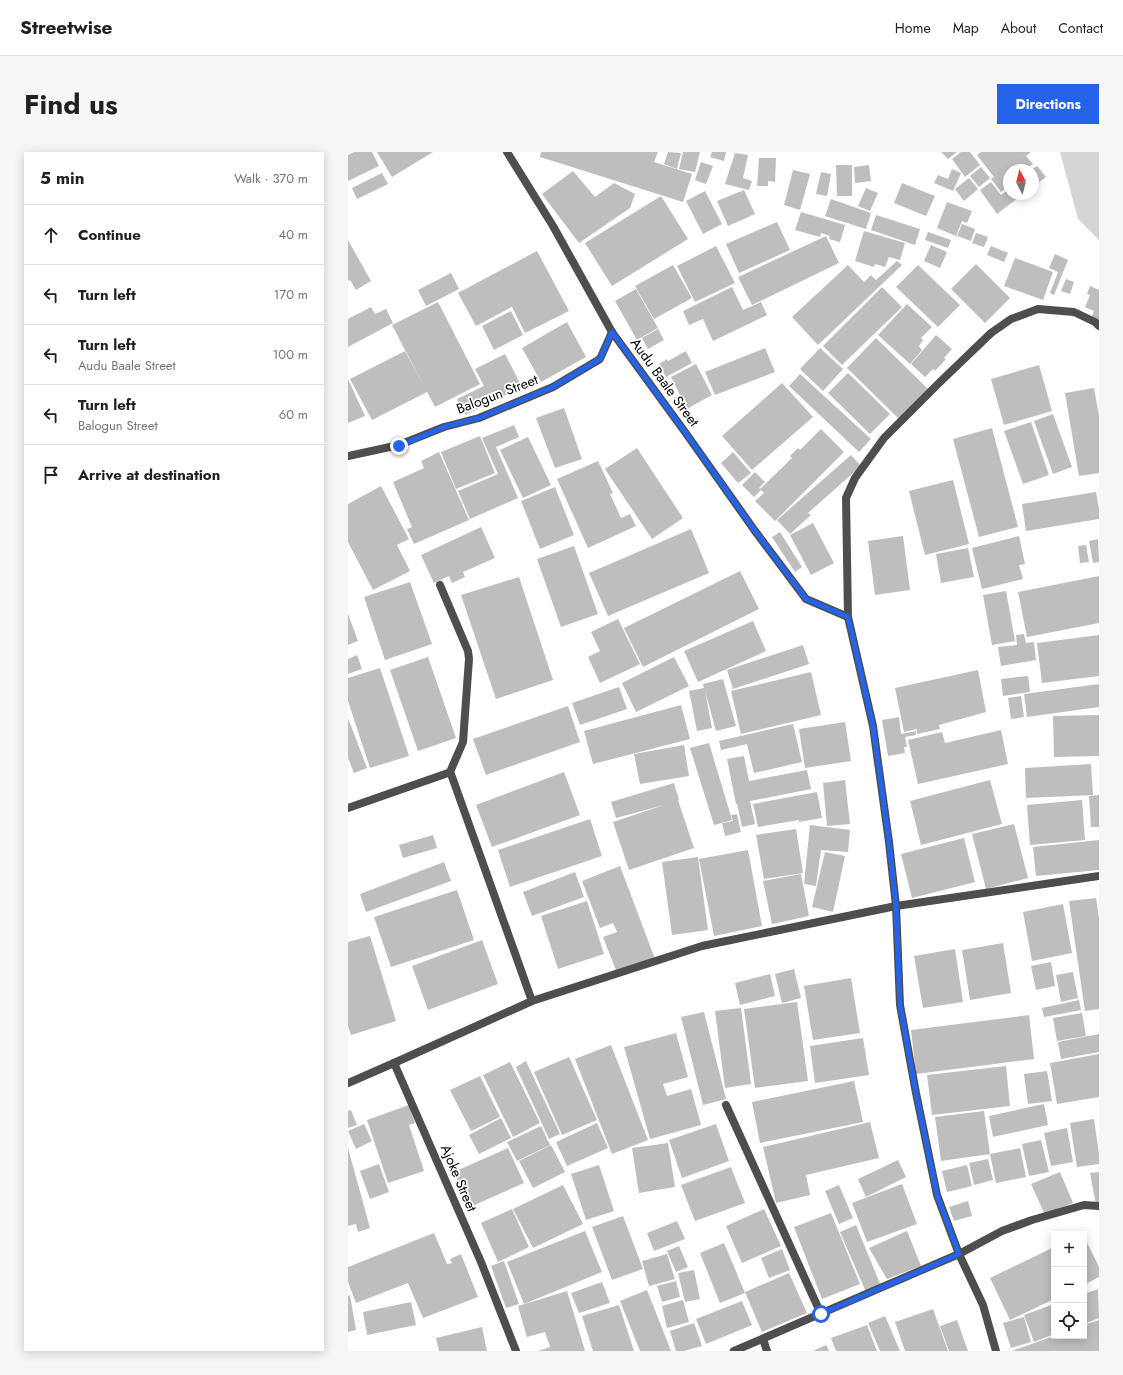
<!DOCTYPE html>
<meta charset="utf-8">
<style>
body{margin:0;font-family:Jost,sans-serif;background:#f6f6f6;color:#202124}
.controls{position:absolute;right:12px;bottom:12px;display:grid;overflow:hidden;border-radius:0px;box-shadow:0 2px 10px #0003}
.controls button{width:36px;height:36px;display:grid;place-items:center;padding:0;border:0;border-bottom:1px solid #e0e0e0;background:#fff;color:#202124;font:20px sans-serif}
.compass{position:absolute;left:655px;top:12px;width:36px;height:36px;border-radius:50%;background:#fff;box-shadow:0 2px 10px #0003;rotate:353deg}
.stop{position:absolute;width:12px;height:12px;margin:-9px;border:3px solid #2563eb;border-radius:50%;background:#fff}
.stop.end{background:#2563eb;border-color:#fff;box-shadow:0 1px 4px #0008}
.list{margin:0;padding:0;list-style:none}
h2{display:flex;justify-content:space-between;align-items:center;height:52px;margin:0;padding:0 16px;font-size:17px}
h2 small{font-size:13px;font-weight:400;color:#757577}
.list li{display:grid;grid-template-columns:26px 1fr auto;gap:12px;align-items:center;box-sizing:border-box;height:60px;padding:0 16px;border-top:1px solid #e0e0e0}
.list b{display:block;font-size:15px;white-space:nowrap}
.list p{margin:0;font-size:13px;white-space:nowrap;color:#757577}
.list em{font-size:13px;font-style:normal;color:#757577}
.icon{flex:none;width:22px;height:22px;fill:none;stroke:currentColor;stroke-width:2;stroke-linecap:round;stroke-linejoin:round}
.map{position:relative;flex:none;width:751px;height:1199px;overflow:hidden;border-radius:0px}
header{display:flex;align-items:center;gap:24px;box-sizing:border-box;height:56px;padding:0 20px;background:#fff;border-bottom:1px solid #e0e0e0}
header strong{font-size:19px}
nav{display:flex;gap:22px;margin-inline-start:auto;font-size:14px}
.intro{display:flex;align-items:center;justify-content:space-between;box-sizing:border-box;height:96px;padding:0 24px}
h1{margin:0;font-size:28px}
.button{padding:10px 18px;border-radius:0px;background:#2563eb;color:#fff;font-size:14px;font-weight:700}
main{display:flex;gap:24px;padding:0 24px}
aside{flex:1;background:#fff;border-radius:0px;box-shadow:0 2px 10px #0003}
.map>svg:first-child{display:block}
.green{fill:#d5d5d5}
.building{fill:#bebebe}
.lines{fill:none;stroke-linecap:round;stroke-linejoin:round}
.minor{stroke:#4e4e4e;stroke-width:8}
.route{stroke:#2563eb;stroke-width:5}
.labels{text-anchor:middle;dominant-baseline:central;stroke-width:3.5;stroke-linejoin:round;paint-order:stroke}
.street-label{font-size:14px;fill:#000;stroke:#fff}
</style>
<header>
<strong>Streetwise</strong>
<nav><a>Home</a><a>Map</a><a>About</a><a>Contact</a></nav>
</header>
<div class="intro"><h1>Find us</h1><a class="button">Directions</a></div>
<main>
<aside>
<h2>5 min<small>Walk · 370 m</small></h2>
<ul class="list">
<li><svg class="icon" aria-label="ahead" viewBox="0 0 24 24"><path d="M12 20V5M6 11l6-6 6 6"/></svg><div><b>Continue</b></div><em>40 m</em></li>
<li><svg class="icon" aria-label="left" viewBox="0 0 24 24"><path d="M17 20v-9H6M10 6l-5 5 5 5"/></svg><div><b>Turn left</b></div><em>170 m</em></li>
<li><svg class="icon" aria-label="left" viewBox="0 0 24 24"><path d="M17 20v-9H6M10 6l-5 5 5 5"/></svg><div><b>Turn left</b><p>Audu Baale Street</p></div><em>100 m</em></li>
<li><svg class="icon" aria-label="left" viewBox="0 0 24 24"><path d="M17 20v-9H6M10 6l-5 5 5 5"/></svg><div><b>Turn left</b><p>Balogun Street</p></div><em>60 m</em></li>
<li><svg class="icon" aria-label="arrive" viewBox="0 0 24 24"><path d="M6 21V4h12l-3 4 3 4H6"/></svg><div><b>Arrive at destination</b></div></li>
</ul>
</aside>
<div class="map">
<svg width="751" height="1199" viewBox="0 0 751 1199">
<rect width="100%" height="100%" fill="#fff"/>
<path class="green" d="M712,0H751V88L730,67Z"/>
<g class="building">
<path d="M6,0H24L31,14L0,29V3Z"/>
<path d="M29,0H85L44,25Z"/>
<path d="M193,0H310L306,10L344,22L335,50L192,5Z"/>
<path d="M320,0L333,1L329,17L316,12Z"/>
<path d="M335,0H352L347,20L331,17Z"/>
<path d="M364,0H378L376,9L362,5Z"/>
<path d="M593,0H609L600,7Z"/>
<path d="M613,0H622L632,13L617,25L604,7Z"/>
<path d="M633,0H683L678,4L685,12L676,18H661V34L653,40L643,27L646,25L629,3Z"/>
<path d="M387,1L400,3L395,26L404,29L401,38L377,32Z"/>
<path d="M411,6H428L427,30L420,29V34H409Z"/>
<path d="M353,10L365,14L358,32L347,28Z"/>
<path d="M488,13H504V44H489Z"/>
<path d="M521,13L523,29L507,31L506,15Z"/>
<path d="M689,14L698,25L685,35V17Z"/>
<path d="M633,15L642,26L631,35L622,24Z"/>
<path d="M604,17L613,21L605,39L586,31L590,23L600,27Z"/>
<path d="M445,18L462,22L452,58L436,53Z"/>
<path d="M225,19L247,45L266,31L287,42L282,56L231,91L194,42Z"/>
<path d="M473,20L483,22L479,44L468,42Z"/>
<path d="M34,21L40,32L9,47L4,36Z"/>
<path d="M621,26L630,37L616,49L607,37Z"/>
<path d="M643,30L653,43L661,37V42H667L670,46L649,62L632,38Z"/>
<path d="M554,31L587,44L578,64L546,51Z"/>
<path d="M518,36L530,41L522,59L510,54Z"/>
<path d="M396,38L407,62L380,74L369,49Z"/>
<path d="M357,39L374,72L355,82L338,49Z"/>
<path d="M313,44L340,87L264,134L237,91Z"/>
<path d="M483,47L523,61L518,77L477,64Z"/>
<path d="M599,50L624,59L619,71L614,69L608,84L589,76Z"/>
<path d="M453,60L497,73L492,90L481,87L482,84L473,81L472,85L447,78Z"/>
<path d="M528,63L572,77L567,93L523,78Z"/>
<path d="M429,70L442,98L391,121L378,92Z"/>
<path d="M614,72L627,77L623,89L609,84Z"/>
<path d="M516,79L557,91L552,108L541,105L537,115L527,112L526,115L507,109Z"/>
<path d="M580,80L603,88L600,96L577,88Z"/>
<path d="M628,81L640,85L636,95L624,91Z"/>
<path d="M478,84L491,111L404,153L390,125Z"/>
<path d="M0,88L23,129L8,138L2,128L0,129Z"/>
<path d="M583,93L599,100L592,116L576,109Z"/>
<path d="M368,94L387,131L347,150L329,114Z"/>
<path d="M643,94L660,101L656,110L639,103Z"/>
<path d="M189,99L221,159L177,181L164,155L128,174L110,141Z"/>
<path d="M707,102L720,108L706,143L702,141L710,120L701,116Z"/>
<path d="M667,106L705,120L695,148L656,134Z"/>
<path d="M549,109L554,113L470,193L444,165L500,113L516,130L523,123L528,128Z"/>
<path d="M628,112L662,146L637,171L603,137Z"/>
<path d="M325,113L344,146L306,167L287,134Z"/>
<path d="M570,113L612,153L590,175L548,135Z"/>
<path d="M103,121L111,137L78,154L70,138Z"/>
<path d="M718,127L726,130L722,142L713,139Z"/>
<path d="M742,134L751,138V170L743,166L746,159L737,155L742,143L739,142Z"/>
<path d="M384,135L395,158L413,150L419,163L365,189L355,167L341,173L335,159Z"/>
<path d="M534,135L554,155L494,213L475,194Z"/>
<path d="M288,137L310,176L289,188L267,149Z"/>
<path d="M90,150L132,232L87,255L79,240L24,268L2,227L57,199L78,238L44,173Z"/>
<path d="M559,152L584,175L573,186L575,188L571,194L574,198L562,212L530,183Z"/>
<path d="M23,155L27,162L38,157L45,171L0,195V167Z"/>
<path d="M163,159L175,183L146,198L134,174Z"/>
<path d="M219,170L238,205L193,230L174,196Z"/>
<path d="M310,177L316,188L300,197L294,186Z"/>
<path d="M588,183L604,197L596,206L598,207L587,219L585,217L577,225L563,212Z"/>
<path d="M528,186L581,238L552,268L499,216Z"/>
<path d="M417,196L427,220L367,243L357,220Z"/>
<path d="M472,196L495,217L475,239L452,217Z"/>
<path d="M338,199L344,211L318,225L311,212L319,207L320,209Z"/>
<path d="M157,202L174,235L117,263L109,247L136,234L127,217Z"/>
<path d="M348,212L364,243L335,259L327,245L332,243L323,225Z"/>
<path d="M691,213L704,259L656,273L643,227Z"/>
<path d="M500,221L542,262L522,282L480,241Z"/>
<path d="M452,222L523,287L511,300L441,234Z"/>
<path d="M0,227L17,264L0,271Z"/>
<path d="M434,231L465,265L404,318L374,284Z"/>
<path d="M746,236L751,264V321L731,324L717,241Z"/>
<path d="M216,256L234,307L207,316L188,266Z"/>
<path d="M705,262L724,315L705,322L686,269Z"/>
<path d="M683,270L701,323L675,332L656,279Z"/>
<path d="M166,273L171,285L148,295L170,346L122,367L110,339L150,322L134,286Z"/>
<path d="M644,276L670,375L631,385L605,287Z"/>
<path d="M473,277L496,300L427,369L407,349L416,341L413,338L406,345L394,333L407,320L417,330L411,336L412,337L444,306L442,304L450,296L452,298Z"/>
<path d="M132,284L147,321L108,337L93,300Z"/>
<path d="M180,285L203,333L175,346L152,298Z"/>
<path d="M289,296L335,366L304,387L257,317Z"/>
<path d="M91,300L121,368L66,392L59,377L64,375L45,330L76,316L73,309Z"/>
<path d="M385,300L403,321L390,331L373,311Z"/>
<path d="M503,303L513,314L460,361L463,363L442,382L429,368Z"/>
<path d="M250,309L265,341L262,342L273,366L282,362L288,374L240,396L209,327Z"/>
<path d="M605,328L621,392L577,403L561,339Z"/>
<path d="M33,334L61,387L49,393L62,419L25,438L0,390V352Z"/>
<path d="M207,335L226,383L192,397L173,349Z"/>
<path d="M748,340L751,357V367L678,379L674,352Z"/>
<path d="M465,371L486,411L463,423L442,383Z"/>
<path d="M133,375L147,406L115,420L117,425L104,431L101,424L86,431L73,403Z"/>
<path d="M343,377L361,421L260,464L241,421Z"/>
<path d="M432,380L454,415L447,420L424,385Z"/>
<path d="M555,384L562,438L527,443L520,389Z"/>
<path d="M671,384L677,412L671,413L675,427L634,437L624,396Z"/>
<path d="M750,387L751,410L745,411L741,389Z"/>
<path d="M738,393L741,410L732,411L730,394Z"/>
<path d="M226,394L250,462L213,475L189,407Z"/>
<path d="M620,396L626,425L593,431L588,402Z"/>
<path d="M392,419L411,457L295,515L276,476Z"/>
<path d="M751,424V471L679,485L670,440Z"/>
<path d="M171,425L205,528L148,547L113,443Z"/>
<path d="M62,430L84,492L37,508L16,445Z"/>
<path d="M658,439L667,489L644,493L635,443Z"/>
<path d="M0,462L10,489L0,493Z"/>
<path d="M270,467L292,512L252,531L240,505L252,499L243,480Z"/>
<path d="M405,469L418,499L350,530L336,499Z"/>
<path d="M676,482L678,491L686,490L688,508L653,514L650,495L669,493L668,483Z"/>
<path d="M751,483V524L694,531L689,491Z"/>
<path d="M455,493L461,512L385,537L379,518Z"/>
<path d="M9,503L14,517L0,522V507Z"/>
<path d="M80,505L108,586L70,599L42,518Z"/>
<path d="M326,505L341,534L288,560L274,531Z"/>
<path d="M32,516L61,604L22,616L0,549V526Z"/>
<path d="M630,518L638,560L591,573L592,577L569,582V577L556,580L547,536Z"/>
<path d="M463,520L473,563L393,582L383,539Z"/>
<path d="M680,524L682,540L655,544L653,527Z"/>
<path d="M375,527L388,574L368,579L357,539L364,576L349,579L341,539L356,536L355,532Z"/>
<path d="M751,532V555L679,565L676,542Z"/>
<path d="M271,535L279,557L232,573L224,551Z"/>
<path d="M673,544L676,565L663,567L660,546Z"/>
<path d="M333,553L342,587L245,612L236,579Z"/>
<path d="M220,554L232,590L138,623L125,587Z"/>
<path d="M751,563V604L706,605L705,564Z"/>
<path d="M551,565L553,582L568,579V583L557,585L559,595H556L557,601L540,604L534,568Z"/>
<path d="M0,566L19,616L6,621L0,606Z"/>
<path d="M497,570L503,609L457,616L451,577Z"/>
<path d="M445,572L454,610L406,621L399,592L373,598L371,589Z"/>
<path d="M653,578L660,612L570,632L560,588L594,580L597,591Z"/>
<path d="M361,591L384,668L366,673L342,596Z"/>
<path d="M336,593L341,624L292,632L286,602Z"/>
<path d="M396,604L401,629L459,618L463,637L402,649L407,672L394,675L389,652H388L379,607Z"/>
<path d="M743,612L745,643L678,646L677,616Z"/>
<path d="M216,620L232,663L144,695L128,653Z"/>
<path d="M497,628L502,672L479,674L475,631Z"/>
<path d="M642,628L654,672L573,693L562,649Z"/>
<path d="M326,631L331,648H330L346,696L281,718L265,670L316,653L268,666L263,650Z"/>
<path d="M469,640L474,666L451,670V668L410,675L405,652Z"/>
<path d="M751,643V675H743L741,644Z"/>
<path d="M734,648L737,688L682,693L679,653Z"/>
<path d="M389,662L393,680L377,684L374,671L385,669L383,663Z"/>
<path d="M242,667L254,704L162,735L150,698Z"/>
<path d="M666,672L680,726L638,737L624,682Z"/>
<path d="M462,673L502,678L500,700L473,698L468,734L456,732Z"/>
<path d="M448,677L455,721L416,727L408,683Z"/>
<path d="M85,683L89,696L55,706L51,693Z"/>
<path d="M616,686L627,730L564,746L553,702Z"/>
<path d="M751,688V718L688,724L685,695Z"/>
<path d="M400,698L414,774L366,784L351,707Z"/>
<path d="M477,700L497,704L485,760L464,755Z"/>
<path d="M350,705L360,778L324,783L314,710Z"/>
<path d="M96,710L103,729L18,760L12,742Z"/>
<path d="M272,714L307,807L269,821L255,785L269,780L265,771L252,776L234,729Z"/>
<path d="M227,720L236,745L184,764L175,740Z"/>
<path d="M453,722L461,764L424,772L415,729Z"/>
<path d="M109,738L126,788L43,815L26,765Z"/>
<path d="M748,746L751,766V857L737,859L721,749Z"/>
<path d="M239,749L256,802L210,817L193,764Z"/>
<path d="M715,752L724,801L684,809L675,760Z"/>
<path d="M22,784L48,869L3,883L0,874V790Z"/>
<path d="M134,788L150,832L80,858L64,814Z"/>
<path d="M655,791L663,841L622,848L614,798Z"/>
<path d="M607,797L615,850L575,856L566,804Z"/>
<path d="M703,810L707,834L688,838L683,814Z"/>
<path d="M446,817L453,846L434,851L427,822Z"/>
<path d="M725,820L730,846L713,850L708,823Z"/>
<path d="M422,822L427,844L392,853L387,831Z"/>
<path d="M503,826L512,881L465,888L456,834Z"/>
<path d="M731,848L733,858L696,865L694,856Z"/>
<path d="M449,850L460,929L407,936L396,857Z"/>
<path d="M393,856L403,932L377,936L367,859Z"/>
<path d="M356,860L378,947L355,953L333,865Z"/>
<path d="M734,861L738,884L709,889L705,866Z"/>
<path d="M681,863L686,907L568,922L563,878Z"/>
<path d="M328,881L340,925L315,932L319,944L343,937L353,973L302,987L276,895Z"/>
<path d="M751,882V900L713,907L710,890Z"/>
<path d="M515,886L521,923L467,931L462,894Z"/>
<path d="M263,893L300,988L264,1002L227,907Z"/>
<path d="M751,902V945L709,952L702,911Z"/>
<path d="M221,905L249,968L214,983L186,920Z"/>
<path d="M178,909L212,982L201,987L168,915Z"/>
<path d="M162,910L192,971L165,985L135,923Z"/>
<path d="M658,914L662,954L584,963L579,923Z"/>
<path d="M699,919L704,949L680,952L676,922Z"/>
<path d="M132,924L152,965L123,979L102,938Z"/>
<path d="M506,929L515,970L412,991L404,950Z"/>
<path d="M696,952L700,973L645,985L641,964Z"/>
<path d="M61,953L67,971L61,973L76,1019L40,1031L19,968Z"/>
<path d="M3,958L9,973L0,976V959Z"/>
<path d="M636,959L642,1002L593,1009L587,965Z"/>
<path d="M153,966L163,986L131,1002L121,983Z"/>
<path d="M746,967L751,1002V1012L729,1015L722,971Z"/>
<path d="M522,970L531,1006L458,1023L462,1043L428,1051L415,995Z"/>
<path d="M249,971L260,996L219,1014L208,990Z"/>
<path d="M16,972L24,989L8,997L0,979Z"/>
<path d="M368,972L381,1009L334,1026L321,988Z"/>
<path d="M193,974L202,993L169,1009L159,990Z"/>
<path d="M719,976L725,1010L703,1014L696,981Z"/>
<path d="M693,988L701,1020L681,1024L674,992Z"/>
<path d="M320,991L327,1035L291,1041L284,996Z"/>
<path d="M203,993L217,1020L185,1036L171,1009Z"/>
<path d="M0,996L22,1076L10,1080L8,1072L0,1074Z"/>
<path d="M160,996L176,1031L122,1055L106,1020Z"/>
<path d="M672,996L678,1025L648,1031L642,1002Z"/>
<path d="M640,1007L645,1028L626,1033L621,1011Z"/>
<path d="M550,1008L558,1025L518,1045L510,1027Z"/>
<path d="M31,1012L41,1040L22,1047L12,1019Z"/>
<path d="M251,1013L266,1059L238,1068L223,1022Z"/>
<path d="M619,1013L624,1034L599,1040L594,1019Z"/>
<path d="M383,1015L397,1051L347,1069L333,1033Z"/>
<path d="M712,1020L725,1051L697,1063L683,1032Z"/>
<path d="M751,1020V1052L748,1053L742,1021Z"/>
<path d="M554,1032L569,1072L519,1090L504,1051Z"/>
<path d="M215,1033L235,1072L185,1096L165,1057Z"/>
<path d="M491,1033L505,1066L491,1072L477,1039Z"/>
<path d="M620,1049L624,1064L606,1069L601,1055Z"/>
<path d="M164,1057L181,1095L150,1110L133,1071Z"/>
<path d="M416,1057L433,1094L394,1111L378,1074Z"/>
<path d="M483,1061L512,1132L474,1147L446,1075Z"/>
<path d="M275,1064L295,1117L264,1128L244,1075Z"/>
<path d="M329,1069L337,1087L306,1099L299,1081Z"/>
<path d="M508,1073L533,1134L518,1140L492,1080Z"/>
<path d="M237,1079L254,1120L176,1152L159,1110Z"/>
<path d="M559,1079L573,1114L539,1127L521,1096Z"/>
<path d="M86,1081L99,1112L104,1111L102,1107L113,1102L130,1145L75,1166L60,1131L8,1151L0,1130V1115Z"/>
<path d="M736,1084L751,1115V1125L736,1133Z"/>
<path d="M376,1091L397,1141L372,1151L352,1101Z"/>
<path d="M331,1094L340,1115L328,1120L319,1099Z"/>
<path d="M706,1095V1147L662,1168L642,1126Z"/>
<path d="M434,1097L442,1118L421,1126L413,1106Z"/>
<path d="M319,1102L327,1127L301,1134L294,1109Z"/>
<path d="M156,1109L171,1152L158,1156L143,1114Z"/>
<path d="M346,1118L352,1147L337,1150L330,1121Z"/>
<path d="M441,1121L459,1161L414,1180L397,1140Z"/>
<path d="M328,1129L332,1145L314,1150L309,1134Z"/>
<path d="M254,1130L262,1151L231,1161L223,1141Z"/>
<path d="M750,1137L751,1166L736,1172V1142Z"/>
<path d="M299,1138L323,1199H292L272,1149Z"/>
<path d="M219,1139L237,1199H190L202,1195L197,1180L179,1185L170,1154Z"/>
<path d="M2,1143L8,1178L0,1180V1144Z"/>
<path d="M335,1148L341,1170L319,1176L314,1154Z"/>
<path d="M394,1149L404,1173L358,1192L348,1167Z"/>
<path d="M63,1150L68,1173L19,1183L15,1160Z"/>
<path d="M706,1152V1182L686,1190L676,1163Z"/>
<path d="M271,1153L286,1199H245L234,1164Z"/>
<path d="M585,1157L600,1199H557L547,1170Z"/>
<path d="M537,1164L552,1199H532L520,1171Z"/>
<path d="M676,1165L683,1190L663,1196L655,1171Z"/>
<path d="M609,1168L620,1199H601L592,1174Z"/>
<path d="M751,1168V1199H664L706,1184H736V1173Z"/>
<path d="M346,1171L354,1194L336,1199H328L322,1179Z"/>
<path d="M519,1173L529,1199H488L483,1186Z"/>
<path d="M134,1175L139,1199H91L88,1186Z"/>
<path d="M478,1193L481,1199H465Z"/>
</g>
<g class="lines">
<g class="minor">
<path d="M159,0L205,74L264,180L337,280L407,379L458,447L500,465"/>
<path d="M0,304L51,293L96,275L131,266L205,235L252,207L264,180"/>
<path d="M92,433L120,499L121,507L115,590L102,620"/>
<path d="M0,656L100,621L103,622L184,849"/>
<path d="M46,911L184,849L354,794L548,754L751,724"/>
<path d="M0,931L46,911L133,1110L168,1199"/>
<path d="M378,953L473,1162"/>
<path d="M415,1187L419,1199"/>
<path d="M386,1199L611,1102L654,1079L684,1068L736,1053L751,1054"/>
<path d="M648,1199L635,1153L611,1102L589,1043L568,941L552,853L548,754L541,690L525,574L500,465L498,346L507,326L536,286L591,231L643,181L663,167L690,157L726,160L747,170L751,174"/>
</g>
</g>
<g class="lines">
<path class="route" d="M51,294L96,275L131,266L205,235L252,207L264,180L337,280L407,379L458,447L500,465L525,574L541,690L548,754L552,853L568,941L589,1043L611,1102L473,1162"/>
</g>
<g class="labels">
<g class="street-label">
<text transform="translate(317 230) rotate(54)">Audu Baale Street</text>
<text transform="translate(149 242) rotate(-21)">Balogun Street</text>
<text transform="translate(111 1026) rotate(67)">Ajoke Street</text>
</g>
</g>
</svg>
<div class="controls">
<button>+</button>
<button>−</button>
<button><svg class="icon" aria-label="locate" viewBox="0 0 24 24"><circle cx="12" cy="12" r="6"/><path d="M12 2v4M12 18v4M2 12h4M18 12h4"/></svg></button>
</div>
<svg class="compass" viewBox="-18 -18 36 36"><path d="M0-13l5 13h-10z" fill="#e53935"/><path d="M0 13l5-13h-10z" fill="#757577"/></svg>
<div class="stop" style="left:473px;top:1162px"></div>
<div class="stop end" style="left:51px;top:294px"></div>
</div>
</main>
